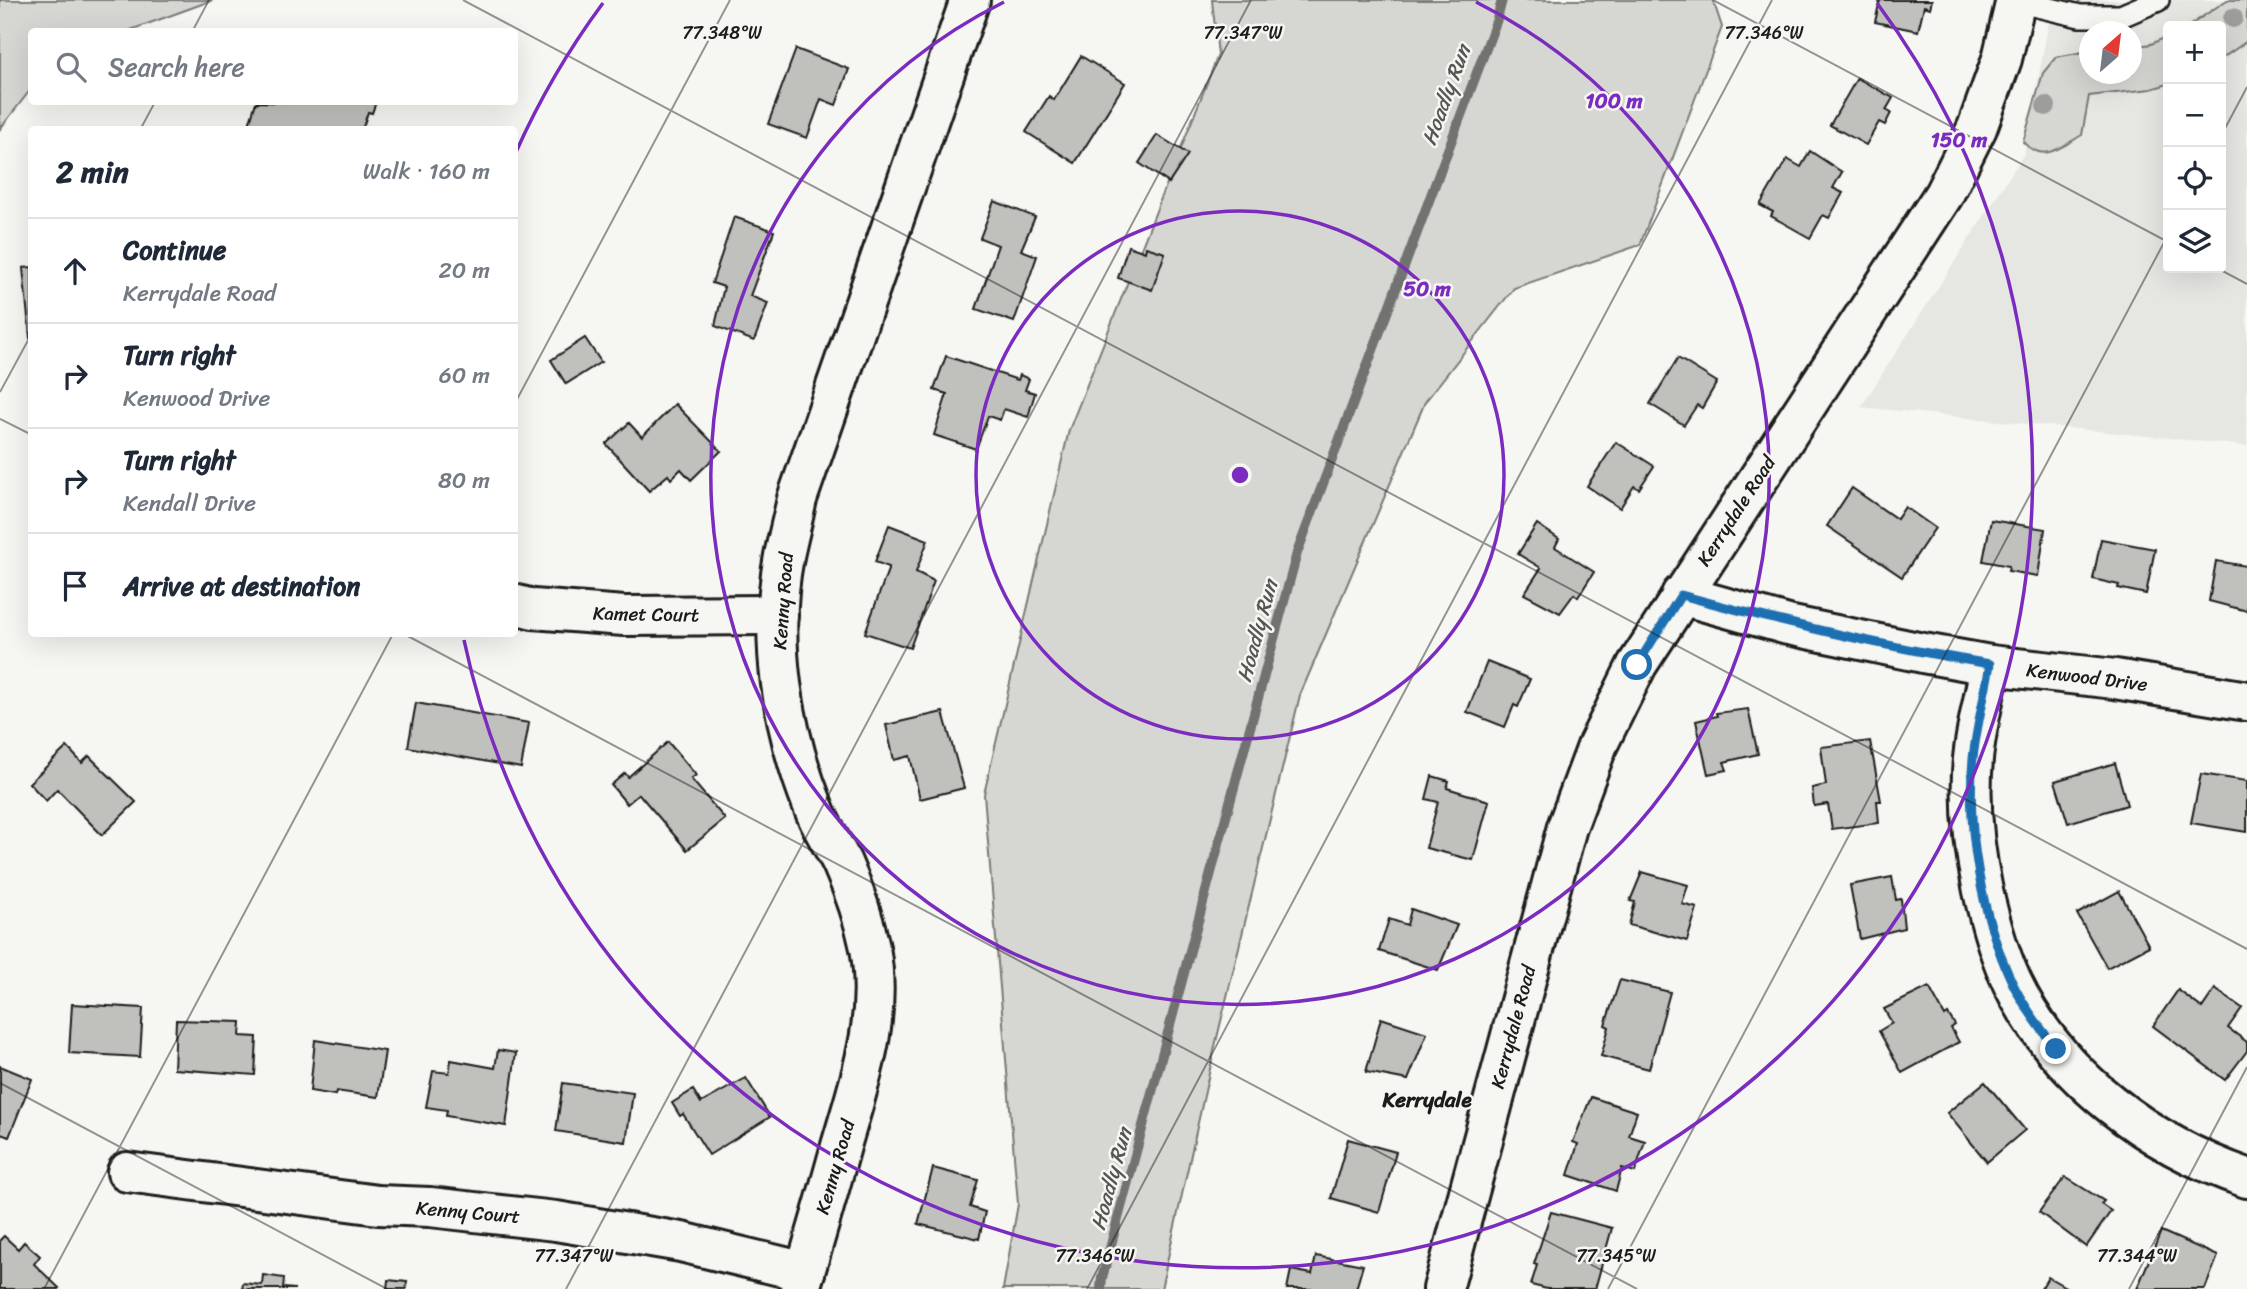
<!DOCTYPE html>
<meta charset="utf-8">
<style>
body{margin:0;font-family:Sriracha,sans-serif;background:#f6f6f7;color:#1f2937}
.controls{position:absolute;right:21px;top:21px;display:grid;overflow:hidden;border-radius:7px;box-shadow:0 7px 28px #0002}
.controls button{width:63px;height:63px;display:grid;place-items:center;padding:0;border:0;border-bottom:2px solid #e0e1e3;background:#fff;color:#1f2937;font:35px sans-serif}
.compass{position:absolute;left:2079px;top:21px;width:63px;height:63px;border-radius:50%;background:#fff;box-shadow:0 7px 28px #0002;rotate:28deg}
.stop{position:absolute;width:21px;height:21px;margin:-16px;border:5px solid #1f6fb2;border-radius:50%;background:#fff}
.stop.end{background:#1f6fb2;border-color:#fff;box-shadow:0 2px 7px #0008}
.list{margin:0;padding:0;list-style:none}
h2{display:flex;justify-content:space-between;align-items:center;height:91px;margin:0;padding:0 28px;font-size:30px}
h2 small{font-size:23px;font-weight:400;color:#747a83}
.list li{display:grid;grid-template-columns:46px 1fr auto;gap:21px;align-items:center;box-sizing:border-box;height:105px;padding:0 28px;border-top:2px solid #e0e1e3}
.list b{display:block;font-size:26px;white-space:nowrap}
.list p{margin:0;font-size:23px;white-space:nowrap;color:#747a83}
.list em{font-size:23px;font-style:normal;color:#747a83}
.icon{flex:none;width:38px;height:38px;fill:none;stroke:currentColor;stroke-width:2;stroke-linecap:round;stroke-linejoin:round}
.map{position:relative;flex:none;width:2247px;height:1289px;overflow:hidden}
.search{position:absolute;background:#fff;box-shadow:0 7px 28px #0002;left:28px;top:28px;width:490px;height:77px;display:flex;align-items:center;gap:18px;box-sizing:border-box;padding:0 24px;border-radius:7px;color:#747a83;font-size:26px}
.panel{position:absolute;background:#fff;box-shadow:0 7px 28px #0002;left:28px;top:126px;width:490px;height:511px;border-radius:7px}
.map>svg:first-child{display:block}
.built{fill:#e6e6e2;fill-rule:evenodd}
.green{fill:#d6d6d2;stroke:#797977;stroke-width:2}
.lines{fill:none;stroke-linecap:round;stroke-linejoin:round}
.stream{stroke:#727271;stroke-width:10}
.building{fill:#c0c0bd;stroke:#1c1c1c;stroke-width:2}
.lane-casing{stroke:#1c1c1c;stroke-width:26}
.street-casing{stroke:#1c1c1c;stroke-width:44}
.lane{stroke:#f6f6f2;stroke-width:21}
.street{stroke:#f6f6f2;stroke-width:38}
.tree{fill:#9d9d9b}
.route{stroke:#1f6fb2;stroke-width:9}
.ticks{fill:none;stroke:#1c1c1c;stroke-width:2;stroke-opacity:0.45}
.ring{fill:none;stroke:#7b2cbf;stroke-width:3.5}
.labels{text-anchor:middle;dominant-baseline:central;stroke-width:5;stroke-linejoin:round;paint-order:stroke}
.street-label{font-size:19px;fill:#1c1c1c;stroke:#f6f6f2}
.water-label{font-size:21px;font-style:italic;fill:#565654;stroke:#f6f6f2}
.neighbourhood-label{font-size:21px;font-weight:bold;fill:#1c1c1c;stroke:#f6f6f2}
.ticks-label{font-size:18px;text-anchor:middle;fill:#1c1c1c;stroke:#f6f6f2;stroke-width:5;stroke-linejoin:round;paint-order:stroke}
.centre{fill:#7b2cbf;stroke:#f6f6f2;stroke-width:3.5}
.ring-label{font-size:21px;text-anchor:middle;font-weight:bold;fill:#7b2cbf;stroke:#f6f6f2;stroke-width:5;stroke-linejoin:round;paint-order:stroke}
</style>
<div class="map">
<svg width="2247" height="1289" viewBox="0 0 2247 1289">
<rect width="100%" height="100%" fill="#f6f6f2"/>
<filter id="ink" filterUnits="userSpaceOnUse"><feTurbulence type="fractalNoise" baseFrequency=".0143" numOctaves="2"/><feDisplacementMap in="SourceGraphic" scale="14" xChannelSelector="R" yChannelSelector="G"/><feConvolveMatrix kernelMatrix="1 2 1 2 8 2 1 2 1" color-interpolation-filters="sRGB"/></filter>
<g filter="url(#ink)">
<path class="built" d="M2053,0H2247V446L1861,407L2024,154ZM2168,26H2221V268H2168ZM2090,32H2132V74H2090Z"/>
<g class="green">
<path d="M0,0H213L128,31L32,32L31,89L0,129Z"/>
<path d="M1212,0H1713L1722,27L1640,245L1514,288L1425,402L1300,695L1216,1042L1161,1289H1003L1018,1204L984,794L1069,430L1218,55Z"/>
<path d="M2227,0H2247V41L2221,59V26H2189Z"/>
<path d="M2168,36V84L2151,89L2089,96L2082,135C2061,147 2044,164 2023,142L2043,73L2056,57L2089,51L2090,74H2132V47L2151,44Z"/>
</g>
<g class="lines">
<path class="stream" d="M1101,1289L1102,1278L1297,553L1497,19L1502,0"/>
</g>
<g class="building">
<path d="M1880,0H1932L1930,8L1924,6L1918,31L1875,22Z"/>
<path d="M796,49L849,69L836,105L821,99L807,138L768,124Z"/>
<path d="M1081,56L1125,83L1075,163L1026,132L1049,96L1054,100Z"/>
<path d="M1857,78L1893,98L1886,110L1891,113L1885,125L1879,122L1866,145L1830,125Z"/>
<path d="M256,102L348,103L376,102L372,113L368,112L362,130H254L248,128Z"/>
<path d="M1157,135L1188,154L1169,183L1139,163Z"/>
<path d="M1810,151L1842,172L1833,188L1843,193L1829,218L1823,215L1810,238L1771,216L1773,212L1760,205L1787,159L1801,167Z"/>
<path d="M994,201L1035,217L1021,250L1037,256L1014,322L976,309L998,245L980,238Z"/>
<path d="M734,217L774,231L750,296L768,303L754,341L715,326L724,287L712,283Z"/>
<path d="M1128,246L1145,252L1146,247L1165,253L1152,290L1118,278Z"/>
<path d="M32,267V337L30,338L23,268Z"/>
<path d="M585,338L601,362L566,384L551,360Z"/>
<path d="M946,356L1018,380L1020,375L1029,379L1025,390L1035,393L1028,417L1004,409L1000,420L988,416L976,449L934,435L947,394L934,390Z"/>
<path d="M1678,358L1717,382L1702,408L1697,405L1684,425L1650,404Z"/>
<path d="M675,404L721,451L691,480L681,469L671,479L668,475L649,491L606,444L629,423L642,437Z"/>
<path d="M1616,442L1654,466L1639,489L1634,486L1620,508L1587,486Z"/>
<path d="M1852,488L1897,519L1905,507L1935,528L1902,577L1827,526Z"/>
<path d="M1991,520L2045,529L2038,576L2008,571L2009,566L1983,561Z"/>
<path d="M1537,524L1559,539L1555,547L1594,572L1578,597L1574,594L1560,613L1524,594L1541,568L1518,554Z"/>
<path d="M889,525L928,540L916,572L934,581L910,648L865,633L889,567L875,562Z"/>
<path d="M2101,539L2155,549L2146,594L2118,588L2119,585L2093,579Z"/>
<path d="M2216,561L2247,566V611L2209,601Z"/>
<path d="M1487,662L1530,679L1518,707L1514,705L1505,727L1467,712Z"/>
<path d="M416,703L529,723L521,768L408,747Z"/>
<path d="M1748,709L1758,754L1724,762L1727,770L1708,774L1696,721L1717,716L1716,713Z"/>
<path d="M943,712L964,788L920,799L910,756L894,760L886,725Z"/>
<path d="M1870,741L1881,801H1877L1879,823L1832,829L1828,804L1814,806L1812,788L1826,785L1821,747Z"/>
<path d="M668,742L696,775L691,779L725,819L687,850L639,794L627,804L611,785L625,773L628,777Z"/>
<path d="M67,747L82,763L89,756L136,802L102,835L57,789L46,801L29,783Z"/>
<path d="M2115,763L2127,805L2068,823L2055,781Z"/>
<path d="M2201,774L2247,781V832L2191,823Z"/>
<path d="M1432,776L1449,781L1447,788L1489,801L1473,860L1426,848L1438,802L1426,799Z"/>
<path d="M1642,872L1688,885L1682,904L1697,908L1687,941L1629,925L1635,902L1630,901Z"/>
<path d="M1892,877L1896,900L1901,899L1904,928L1860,939L1850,885Z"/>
<path d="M2119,891L2149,946L2107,968L2077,914Z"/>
<path d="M1411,909L1457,925L1438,970L1379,951L1389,919L1407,925Z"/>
<path d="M1620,980L1670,992L1649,1069L1601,1056L1609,1027L1605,1025Z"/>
<path d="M1929,987L1945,1016L1948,1014L1955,1025L1951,1028L1959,1042L1902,1073L1879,1031L1892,1023L1884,1009Z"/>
<path d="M2215,989L2242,1008L2228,1028L2247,1042V1051L2225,1080L2153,1026L2178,990L2202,1008Z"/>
<path d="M72,1004L143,1008L140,1057L69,1053Z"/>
<path d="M1381,1018L1427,1033L1408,1080L1366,1072Z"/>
<path d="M176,1020L241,1022L240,1036L257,1037L255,1075L174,1069Z"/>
<path d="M315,1040L385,1051L378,1097L336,1091L335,1095L310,1091Z"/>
<path d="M498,1050L516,1053L506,1126L446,1116L447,1110L426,1107L433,1071L449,1073L451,1060L495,1068Z"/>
<path d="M0,1066L32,1079L9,1137L1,1134L0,1138Z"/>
<path d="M746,1078L770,1117L709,1155L683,1114L680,1116L672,1103L693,1090L701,1103Z"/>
<path d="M1985,1082L2025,1130L1987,1162L1947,1113Z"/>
<path d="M563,1083L633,1093L626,1142L556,1131Z"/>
<path d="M1591,1097L1637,1112L1629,1136L1645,1141L1635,1172L1622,1168L1616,1191L1568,1175L1578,1144L1573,1142Z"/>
<path d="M1348,1139L1396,1152L1379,1212L1331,1198Z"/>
<path d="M933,1168L978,1180L970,1207L985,1212L979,1239L918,1224Z"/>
<path d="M2065,1177L2104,1201L2101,1204L2111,1211L2086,1247L2039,1212Z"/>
<path d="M1551,1212L1612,1228L1595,1289H1547L1531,1285L1537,1265L1534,1264Z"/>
<path d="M2161,1231L2218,1256L2205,1289H2137Z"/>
<path d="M4,1236L18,1249L24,1242L40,1256L34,1264L59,1288L58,1289H0V1240Z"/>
<path d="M1316,1256L1363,1265L1356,1289H1287L1291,1270L1312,1274Z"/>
<path d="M263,1275L284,1278L283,1288L295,1289H242L243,1283L262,1285Z"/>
<path d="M2048,1277L2069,1289H2041Z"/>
<path d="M388,1280L407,1282L406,1289H387Z"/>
</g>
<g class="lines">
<defs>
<path id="lane" d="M2016,1L2080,16H2121L2158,0"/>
<g id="street">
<path d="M1681,595L1788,625L1923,653L1990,665L2115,679L2247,701"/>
<path d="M514,604L533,609L624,616L778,615"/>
<path d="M1990,665C1985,696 1976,727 1973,759C1969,802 1974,849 1983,891C1990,922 1999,954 2012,982C2057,1077 2150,1145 2247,1178"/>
<path d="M127,1172L378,1205L430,1207L556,1221L681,1242L805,1272"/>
<path d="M800,1289C814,1241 828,1194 841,1146C860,1080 883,1018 870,948C864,919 854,890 842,863C833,844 820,826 813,806C782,728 768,639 784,556C788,537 793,518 797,499L970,0"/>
<path d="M1443,1289L1567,827L1598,744L1637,665L1944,194L1977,128L2002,59L2016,0"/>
</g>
</defs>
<use href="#lane" class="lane-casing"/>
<use href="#street" class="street-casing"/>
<use href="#lane" class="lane"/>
<use href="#street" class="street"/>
</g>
<g class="tree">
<circle cx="2233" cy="18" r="10"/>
<circle cx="2046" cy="106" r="10"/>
</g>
</g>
<g class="lines" filter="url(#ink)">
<path class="route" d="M1637,665L1681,595C1783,623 1886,647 1990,664C1985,696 1976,727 1973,759C1966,830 1982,918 2012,982C2024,1007 2040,1027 2056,1049"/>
</g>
<path class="ticks" d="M463,0L2247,949M1713,0L2168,242M192,32L209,0M140,130L155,102M2221,136L2247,87M2217,268L2247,284M0,392L32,333M514,405L730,0M0,419L32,435M404,634L1637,1289M0,1083L387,1289M44,1289L393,634M566,1289L1251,0M1087,1289L1772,0M1608,1289L2168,235M2129,1289L2247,1067"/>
<g class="ring">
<circle cx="1240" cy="475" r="264"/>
<path d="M1476 2A529 529 0 1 1 1004 2"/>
<path d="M516 152A793 793 0 0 1 603 3M1877 3A793 793 0 1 1 464 640"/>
</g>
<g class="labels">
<g class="street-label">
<text transform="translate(1736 511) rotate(-57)">Kerrydale Road</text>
<text transform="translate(783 601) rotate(-86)">Kenny Road</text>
<text transform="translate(646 614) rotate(1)">Kamet Court</text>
<text transform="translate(2087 677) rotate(7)">Kenwood Drive</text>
<text transform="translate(1513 1027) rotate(-75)">Kerrydale Road</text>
<text transform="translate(835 1167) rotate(-74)">Kenny Road</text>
<text transform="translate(468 1212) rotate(5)">Kenny Court</text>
</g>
<g class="water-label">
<text transform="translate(1446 95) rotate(-70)">Hoadly Run</text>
<text transform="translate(1257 631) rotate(-75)">Hoadly Run</text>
<text transform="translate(1111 1179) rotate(-75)">Hoadly Run</text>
</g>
<g class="neighbourhood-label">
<text x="1427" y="1100">Kerrydale</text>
</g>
</g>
<g class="ticks-label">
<text x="722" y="39">77.348°W</text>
<text x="1243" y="39">77.347°W</text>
<text x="1764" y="39">77.346°W</text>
<text x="574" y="1262">77.347°W</text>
<text x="1095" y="1262">77.346°W</text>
<text x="1616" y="1262">77.345°W</text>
<text x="2137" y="1262">77.344°W</text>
</g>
<circle cx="1240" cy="475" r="10" class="centre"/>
<g class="ring-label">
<text x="1614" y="108">100 m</text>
<text x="1959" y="147">150 m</text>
<text x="1427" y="296">50 m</text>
</g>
</svg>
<div class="controls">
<button>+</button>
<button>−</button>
<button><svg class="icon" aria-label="locate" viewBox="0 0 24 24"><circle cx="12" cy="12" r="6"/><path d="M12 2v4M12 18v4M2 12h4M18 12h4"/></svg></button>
<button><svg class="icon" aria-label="layers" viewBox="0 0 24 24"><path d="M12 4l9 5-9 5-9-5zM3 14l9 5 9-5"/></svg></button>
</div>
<svg class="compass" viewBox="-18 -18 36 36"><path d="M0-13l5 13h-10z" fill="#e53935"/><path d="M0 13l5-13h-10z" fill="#747a83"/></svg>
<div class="stop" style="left:1637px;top:665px"></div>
<div class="stop end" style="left:2056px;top:1049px"></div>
<div class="search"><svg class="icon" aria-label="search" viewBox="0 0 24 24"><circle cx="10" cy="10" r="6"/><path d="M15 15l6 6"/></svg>Search here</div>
<section class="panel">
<h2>2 min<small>Walk · 160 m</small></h2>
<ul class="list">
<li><svg class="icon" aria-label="ahead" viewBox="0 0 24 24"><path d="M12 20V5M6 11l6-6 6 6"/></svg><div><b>Continue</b><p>Kerrydale Road</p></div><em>20 m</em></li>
<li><svg class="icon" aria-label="right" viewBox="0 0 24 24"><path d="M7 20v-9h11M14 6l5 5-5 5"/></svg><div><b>Turn right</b><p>Kenwood Drive</p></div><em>60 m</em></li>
<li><svg class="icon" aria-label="right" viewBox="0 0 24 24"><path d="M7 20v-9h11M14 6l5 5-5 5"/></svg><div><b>Turn right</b><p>Kendall Drive</p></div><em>80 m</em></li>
<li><svg class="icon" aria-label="arrive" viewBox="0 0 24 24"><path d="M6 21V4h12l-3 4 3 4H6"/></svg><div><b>Arrive at destination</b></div></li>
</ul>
</section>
</div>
